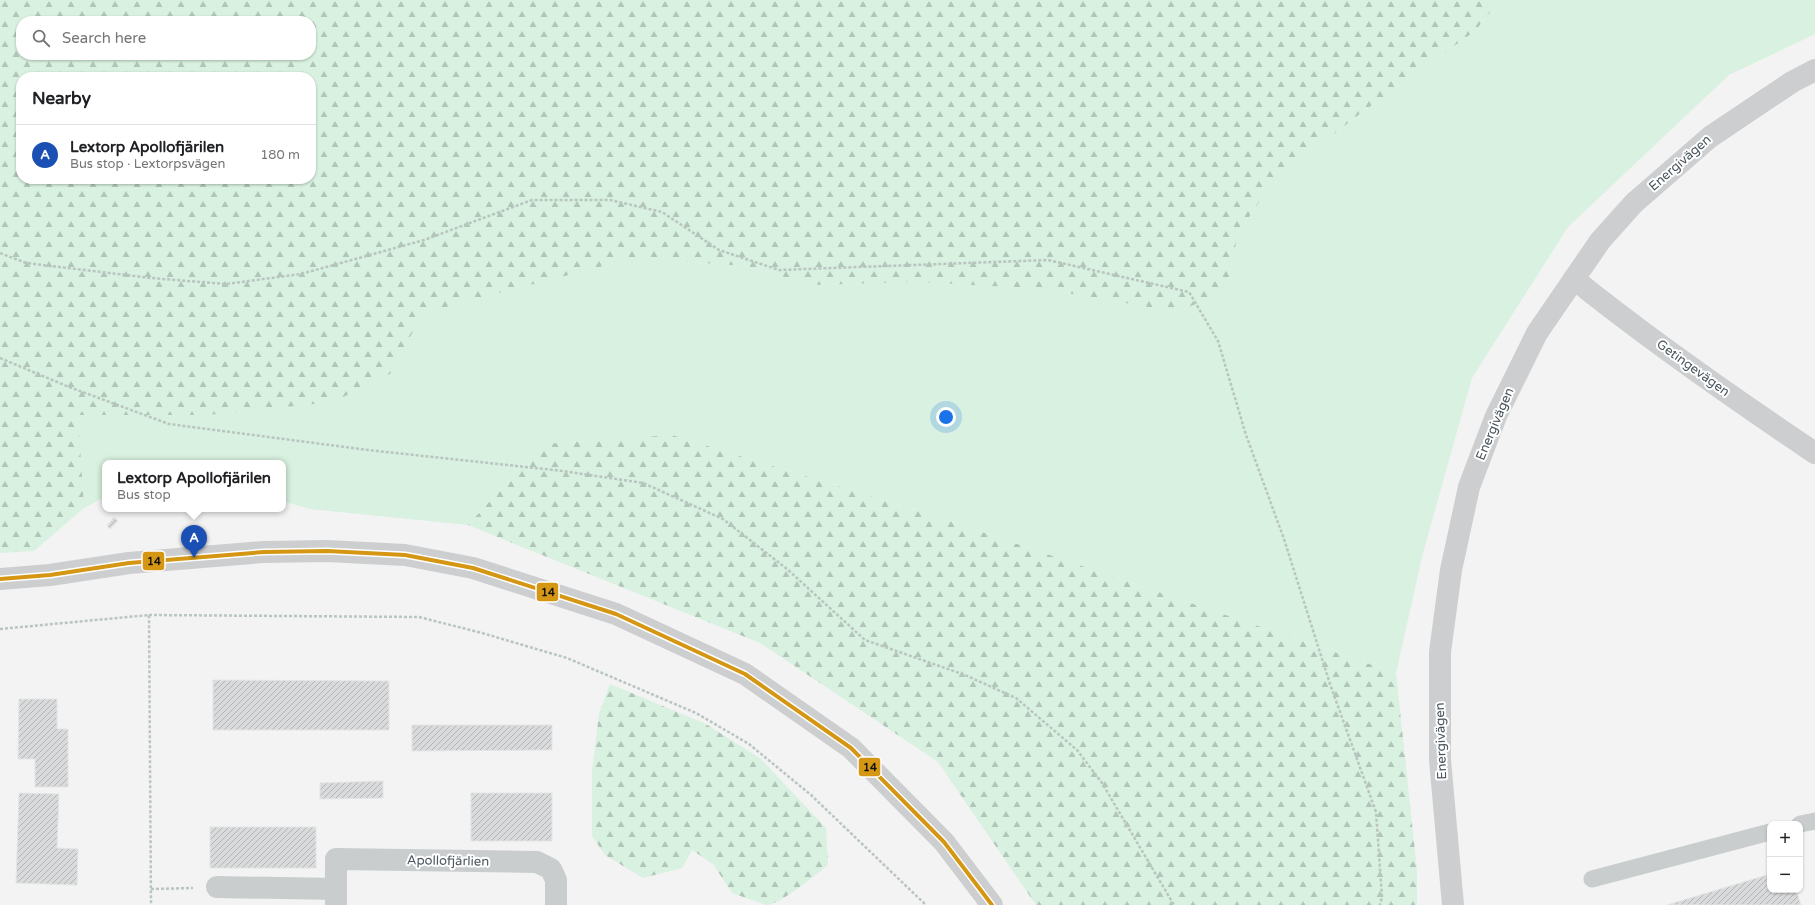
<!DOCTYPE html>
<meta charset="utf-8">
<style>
body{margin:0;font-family:"Varela Round",sans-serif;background:#f6f6f6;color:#202124}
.controls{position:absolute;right:12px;bottom:12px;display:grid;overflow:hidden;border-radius:8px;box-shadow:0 1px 3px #0004}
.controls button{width:36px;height:36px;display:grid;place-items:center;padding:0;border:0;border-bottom:1px solid #e0e0e0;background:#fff;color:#202124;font:20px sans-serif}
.you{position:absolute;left:946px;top:417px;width:14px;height:14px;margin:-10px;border:3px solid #fff;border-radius:50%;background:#1a73e8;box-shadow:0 0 0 6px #1a73e833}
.badge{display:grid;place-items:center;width:26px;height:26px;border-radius:50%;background:#858d93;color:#fff;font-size:13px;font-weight:700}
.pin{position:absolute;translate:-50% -33px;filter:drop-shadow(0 1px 2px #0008)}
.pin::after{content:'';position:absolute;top:21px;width:14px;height:12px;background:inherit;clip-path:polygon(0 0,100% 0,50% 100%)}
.popup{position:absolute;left:102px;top:460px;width:184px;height:52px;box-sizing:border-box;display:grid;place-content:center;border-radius:8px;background:#fff;filter:drop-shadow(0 1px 3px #0005);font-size:13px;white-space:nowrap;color:#757577}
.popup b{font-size:15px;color:#202124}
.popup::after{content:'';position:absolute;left:50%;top:100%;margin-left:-8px;border:8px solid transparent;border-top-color:#fff}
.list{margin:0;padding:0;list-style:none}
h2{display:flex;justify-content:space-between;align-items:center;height:52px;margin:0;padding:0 16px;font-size:17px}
h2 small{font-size:13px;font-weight:400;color:#757577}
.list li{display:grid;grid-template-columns:26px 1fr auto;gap:12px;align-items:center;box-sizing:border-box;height:60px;padding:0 16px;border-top:1px solid #e0e0e0}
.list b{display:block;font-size:15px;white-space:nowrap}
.list p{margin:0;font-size:13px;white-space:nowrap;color:#757577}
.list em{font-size:13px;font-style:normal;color:#757577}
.icon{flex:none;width:22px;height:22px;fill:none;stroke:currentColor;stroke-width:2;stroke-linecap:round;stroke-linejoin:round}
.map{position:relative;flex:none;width:1815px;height:905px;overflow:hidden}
.search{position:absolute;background:#fff;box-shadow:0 1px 3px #0004;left:16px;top:16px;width:300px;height:44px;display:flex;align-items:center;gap:10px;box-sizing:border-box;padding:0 14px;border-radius:16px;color:#757577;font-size:15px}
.panel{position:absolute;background:#fff;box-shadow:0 1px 3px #0004;left:16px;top:72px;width:300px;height:112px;border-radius:16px}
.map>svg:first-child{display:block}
.grass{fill:#d8f1e0}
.forest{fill:url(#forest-firs);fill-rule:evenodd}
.building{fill:url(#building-hatch);stroke:#e4e5e5}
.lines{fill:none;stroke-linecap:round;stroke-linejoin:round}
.path{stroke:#b9c5c0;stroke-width:2.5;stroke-dasharray:3 2;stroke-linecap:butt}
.lane{stroke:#cacdce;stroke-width:17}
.street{stroke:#cacdce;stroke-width:22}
.secondary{stroke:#ccced0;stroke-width:22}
.bus-1-casing{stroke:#fff;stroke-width:7}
.bus-1{stroke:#d49613;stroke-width:4}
.labels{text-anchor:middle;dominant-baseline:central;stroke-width:4;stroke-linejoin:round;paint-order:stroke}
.street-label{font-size:13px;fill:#4a565f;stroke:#fff}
.line-badge{stroke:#fff;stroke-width:1.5}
.pale-badge-label{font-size:11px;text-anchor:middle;font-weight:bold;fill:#111}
</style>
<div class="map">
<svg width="1815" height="905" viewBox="0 0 1815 905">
<defs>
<pattern id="forest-firs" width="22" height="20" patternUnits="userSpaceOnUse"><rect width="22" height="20" fill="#d8f1e0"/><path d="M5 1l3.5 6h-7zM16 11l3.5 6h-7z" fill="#b1c6b9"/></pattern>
<pattern id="building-hatch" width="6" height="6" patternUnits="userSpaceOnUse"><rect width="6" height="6" fill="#d9dadb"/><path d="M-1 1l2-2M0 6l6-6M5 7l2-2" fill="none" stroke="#b2b4b5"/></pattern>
</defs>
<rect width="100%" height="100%" fill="#f3f3f3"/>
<path class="grass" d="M1500,0H1815V34L1729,75L1568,227L1472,378L1423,553L1396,673L944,519L672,435L542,444L468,525L310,509L283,501V463H105V497L84,508L77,415H207L333,402L390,374L422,313L634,258L746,266L812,285L920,282L1043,289L1178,312L1226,290L1238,234L1265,193L1306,156L1357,116L1475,31Z"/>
<g class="forest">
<path d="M0,0H1500L1475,31L1357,116L1306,156L1265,193L1238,234L1226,290L1178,312L1043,289L920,282L812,285L746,266L634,258L423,313L390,374L333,402L207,415H78L84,508L34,551L0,553ZM21,21H311V55H21ZM21,77H311V179H21Z"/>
<path d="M672,435L944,519L1396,673L1417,870V905H1036L938,762L760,643L468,525L542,444Z"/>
<path d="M610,684L706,724L761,759L826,828L828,865C815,875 780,905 766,905L732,893L713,864L692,850L682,868L643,878L605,855L592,836V772L599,714Z"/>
</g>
<g class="building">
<path d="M114,517L118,521L110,529L107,526Z"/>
<path d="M213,680L389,681V730H213Z"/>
<path d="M19,699H57V729H68V787H35V759H18Z"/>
<path d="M412,725H552V750L412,751Z"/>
<path d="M383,781V798L320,799V783Z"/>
<path d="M19,793L59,794L57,848L78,849L77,885L16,883Z"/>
<rect x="471" y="793" width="81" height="48"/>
<rect x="210" y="827" width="106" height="41"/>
<path d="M1770,874V890H1796L1801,905H1667Z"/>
</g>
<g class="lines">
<g class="path">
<path d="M0,253L26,263L151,278L226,284L301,274L424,240L532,200H610L662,212L719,250L779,270L1048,260L1189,292L1218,341L1246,435L1284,539L1330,684L1376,812L1382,897L1380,905"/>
<path d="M0,358L69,387L169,424L368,450L563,471L643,483L723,519L787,569L865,640L965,675L1016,698L1077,750L1102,783L1174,905"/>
<path d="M149,615L419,617L482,633L567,658L696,713L749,744L811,795L926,905"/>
<path d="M0,629L149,615L151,905"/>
<path d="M151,889L193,888"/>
</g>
<g class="lane">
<path d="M1800,824L1815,821"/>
<path d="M1592,879L1770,832"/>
</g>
<g class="street">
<path d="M217,887L336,889"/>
<path d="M336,905V859L537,862L551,869L556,880V905"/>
</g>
<g class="secondary">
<path d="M1574,279C1651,341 1733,398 1815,453"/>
<path d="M0,579L50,575L129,563L264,552L327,551L405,555L473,568L616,614L745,674L851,748L944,842L992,905"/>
<path d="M1453,905L1440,760V652L1451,570L1469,487L1496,416L1537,333L1600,241L1634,203L1710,137L1792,82L1815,70"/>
</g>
<defs>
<path id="bus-1" d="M0,579L50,575L129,563L264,552L327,551L405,555L473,568L616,614L745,674L851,748L944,842L992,905"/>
</defs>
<use href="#bus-1" class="bus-1-casing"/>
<use href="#bus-1" class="bus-1"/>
</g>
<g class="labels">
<g class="street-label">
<text transform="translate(1680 163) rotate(-41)">Energivägen</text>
<text transform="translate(1693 368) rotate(36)">Getingevägen</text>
<text transform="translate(1495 424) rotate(-67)">Energivägen</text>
<text transform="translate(1441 741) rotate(-92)">Energivägen</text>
<text transform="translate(448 861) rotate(1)">Apollofjärlien</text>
</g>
</g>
<g class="line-badge">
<rect x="142" y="551" width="23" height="20" rx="4" fill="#d49613"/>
<rect x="536" y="582" width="23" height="20" rx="4" fill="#d49613"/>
<rect x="858" y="757" width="23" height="20" rx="4" fill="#d49613"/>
</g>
<g class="pale-badge-label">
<text x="154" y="565">14</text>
<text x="548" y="596">14</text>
<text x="870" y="771">14</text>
</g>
</svg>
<div class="controls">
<button>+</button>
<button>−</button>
</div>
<div class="you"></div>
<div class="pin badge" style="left:194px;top:558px;background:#1a4fb4">A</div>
<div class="popup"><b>Lextorp Apollofjärilen</b>Bus stop</div>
<div class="search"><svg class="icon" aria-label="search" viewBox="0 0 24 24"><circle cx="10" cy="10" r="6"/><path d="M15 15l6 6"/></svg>Search here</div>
<section class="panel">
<h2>Nearby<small></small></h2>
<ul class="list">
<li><span class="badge" style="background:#1a4fb4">A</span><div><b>Lextorp Apollofjärilen</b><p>Bus stop · Lextorpsvägen</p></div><em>180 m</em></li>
</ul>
</section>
</div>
